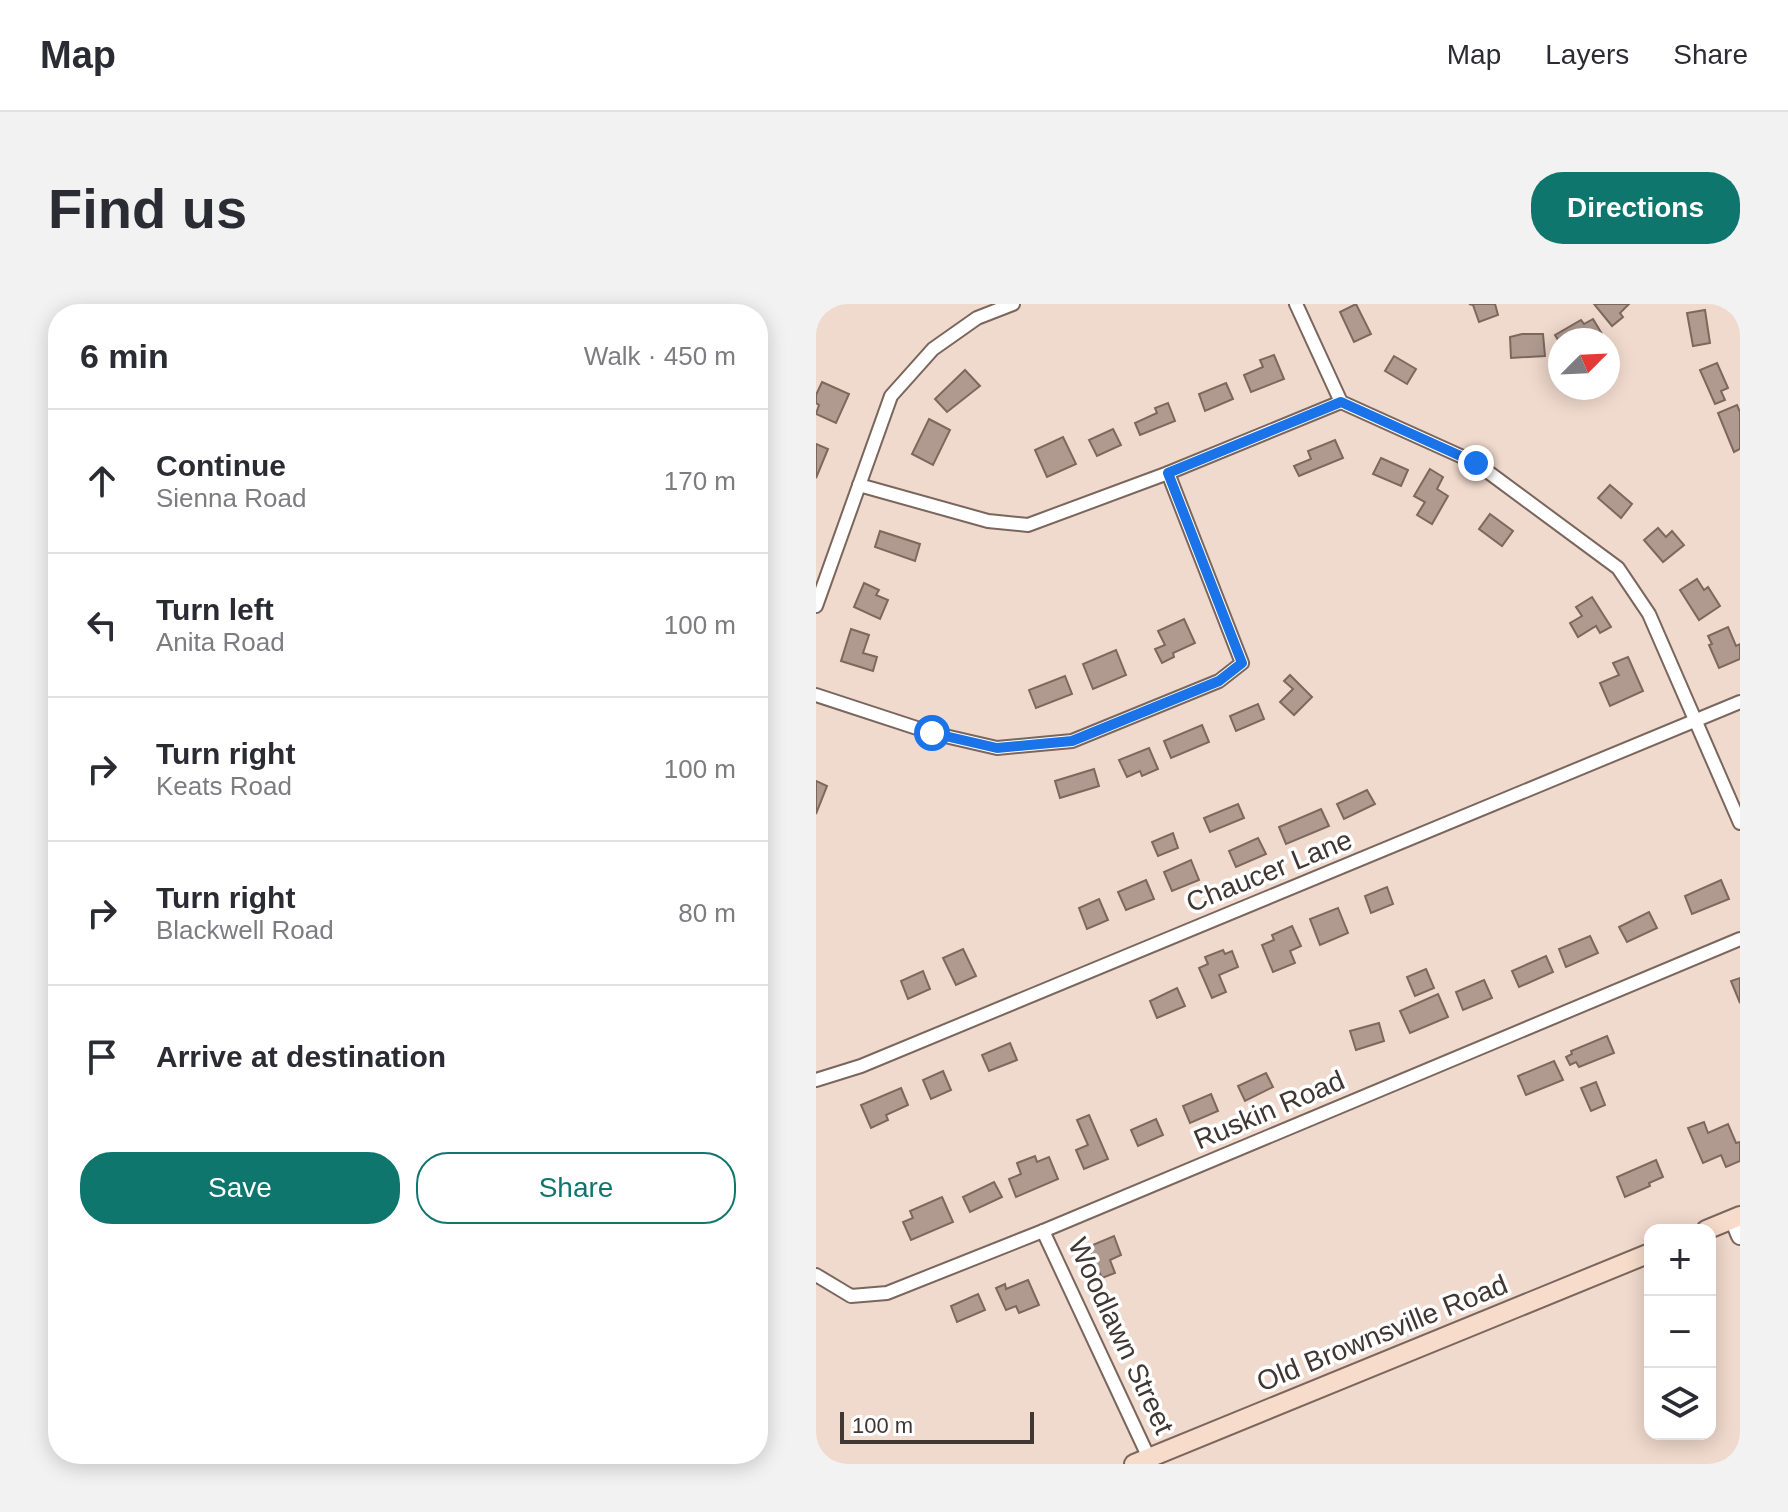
<!DOCTYPE html>
<html lang="en">
<head>
<meta charset="utf-8">
<style>
	body { margin:0; font-family:Arial,sans-serif; background:#f2f2f3; color:#2b2b33 }
	.controls { position:absolute; right:24px; bottom:24px; display:grid; overflow:hidden; border-radius:16px; box-shadow:0 4px 20px #0003 }
	.controls button { width:72px; height:72px; display:grid; place-items:center; padding:0; border:0; border-bottom:2px solid #e1e1e2; background:#fff; color:#2b2b33; font:40px sans-serif }
	.compass { position:absolute; left:732px; top:24px; width:72px; height:72px; border-radius:50%; background:#fff; box-shadow:0 4px 20px #0003; rotate:66deg }
	.scale { position:absolute; left:24px; bottom:20px; width:194px; box-sizing:border-box; padding-left:8px; border:4px solid #403732; border-top:0; font-size:22px; line-height:28px; white-space:nowrap; color:#403732; -webkit-text-stroke:6px #fff; paint-order:stroke }
	.stop { position:absolute; width:24px; height:24px; margin:-18px; border:6px solid #1a73e8; border-radius:50%; background:#fff }
	.stop.end { background:#1a73e8; border-color:#fff; box-shadow:0 2px 8px #0008 }
	.list { margin:0; padding:0; list-style:none }
	h2 { display:flex; justify-content:space-between; align-items:center; height:104px; margin:0; padding:0 32px; font-size:34px }
	h2 small { font-size:26px; font-weight:400; color:#7c7c81 }
	.list li { display:grid; grid-template-columns:52px 1fr auto; gap:24px; align-items:center; box-sizing:border-box; height:144px; padding:0 32px; border-top:2px solid #e1e1e2 }
	.list b { display:block; font-size:30px; white-space:nowrap }
	.list p { margin:0; font-size:26px; white-space:nowrap; color:#7c7c81 }
	.list em { font-size:26px; font-style:normal; color:#7c7c81 }
	.actions { display:flex; gap:16px; padding:24px 32px }
	.actions a { flex:1; padding:18px 0; border:2px solid #0f766e; border-radius:32px; text-align:center; font-size:28px; color:#0f766e }
	.actions .main { background:#0f766e; color:#fff }
	.icon { flex:none; width:44px; height:44px; fill:none; stroke:currentColor; stroke-width:2; stroke-linecap:round; stroke-linejoin:round }
	.map { position:relative; flex:none; width:924px; height:1160px; overflow:hidden; border-radius:32px }
	header { display:flex; align-items:center; gap:48px; box-sizing:border-box; height:112px; padding:0 40px; background:#fff; border-bottom:2px solid #e1e1e2 }
	header strong { font-size:38px }
	nav { display:flex; gap:44px; margin-inline-start:auto; font-size:28px }
	.intro { display:flex; align-items:center; justify-content:space-between; box-sizing:border-box; height:192px; padding:0 48px }
	h1 { margin:0; font-size:56px }
	.button { padding:20px 36px; border-radius:32px; background:#0f766e; color:#fff; font-size:28px; font-weight:700 }
	main { display:flex; gap:48px; padding:0 48px }
	aside { flex:1; background:#fff; border-radius:32px; box-shadow:0 4px 20px #0003 }
	.map>svg:first-child { display:block }
</style>
</head>
<body>
<header>
<strong>Map</strong>
<nav><a>Map</a><a>Layers</a><a>Share</a></nav>
</header>
<div class="intro"><h1>Find us</h1><a class="button">Directions</a></div>
<main>
<aside>
<h2>6 min<small>Walk · 450 m</small></h2>
<ul class="list">
<li><svg class="icon" aria-label="ahead" viewBox="0 0 24 24"><path d="M12 20V5M6 11l6-6 6 6"/></svg><div><b>Continue</b><p>Sienna Road</p></div><em>170 m</em></li>
<li><svg class="icon" aria-label="left" viewBox="0 0 24 24"><path d="M17 20v-9H6M10 6l-5 5 5 5"/></svg><div><b>Turn left</b><p>Anita Road</p></div><em>100 m</em></li>
<li><svg class="icon" aria-label="right" viewBox="0 0 24 24"><path d="M7 20v-9h11M14 6l5 5-5 5"/></svg><div><b>Turn right</b><p>Keats Road</p></div><em>100 m</em></li>
<li><svg class="icon" aria-label="right" viewBox="0 0 24 24"><path d="M7 20v-9h11M14 6l5 5-5 5"/></svg><div><b>Turn right</b><p>Blackwell Road</p></div><em>80 m</em></li>
<li><svg class="icon" aria-label="arrive" viewBox="0 0 24 24"><path d="M6 21V4h12l-3 4 3 4H6"/></svg><div><b>Arrive at destination</b></div></li>
</ul>
<div class="actions"><a class="main">Save</a><a>Share</a></div>
</aside>
<div class="map">
<svg width="924" height="1160" viewBox="0 0 924 1160">
	<rect width="100%" height="100%" fill="#f0d9cd"/>
	<g fill="#b09a8f" stroke="#7c685d" stroke-width="2">
		<polygon points="540,0 555,30 538,38 524,8"/>
		<polygon points="653,0 679,0 682,11 663,18 657,1"/>
		<polygon points="778,0 813,0 804,9 807,13 796,22"/>
		<polygon points="889,6 894,39 877,42 871,9"/>
		<polygon points="777,15 786,30 776,36 744,36 744,39 739,31 765,16 768,20"/>
		<polygon points="706,30 727,30 729,52 695,54 694,33"/>
		<polygon points="458,51 468,75 435,88 428,71 447,63 444,56"/>
		<polygon points="578,52 600,65 591,80 569,67"/>
		<polygon points="901,59 912,84 905,87 909,96 899,100 884,66"/>
		<polygon points="149,66 164,82 131,108 119,95"/>
		<polygon points="6,78 33,90 20,119 0,110 3,101 0,99 0,91"/>
		<polygon points="410,79 417,95 389,107 383,90"/>
		<polygon points="352,99 359,117 324,131 319,119 341,109 339,104"/>
		<polygon points="921,101 924,108 924,145 918,148 902,109"/>
		<polygon points="113,115 134,126 117,161 96,150"/>
		<polygon points="297,125 305,141 281,152 273,136"/>
		<polygon points="247,133 260,160 231,173 219,146"/>
		<polygon points="519,136 527,154 483,172 478,162 495,155 492,147"/>
		<polygon points="0,140 12,145 0,174"/>
		<polygon points="565,154 592,166 585,182 557,170"/>
		<polygon points="614,165 627,173 621,185 632,192 616,220 601,211 609,198 598,192"/>
		<polygon points="794,181 816,200 805,214 782,194"/>
		<polygon points="674,210 697,227 686,242 663,225"/>
		<polygon points="842,224 850,233 856,227 868,241 847,258 828,236"/>
		<polygon points="64,227 104,240 99,257 59,243"/>
		<polygon points="881,275 888,286 892,283 904,302 883,316 864,286"/>
		<polygon points="48,279 63,286 60,291 72,296 64,315 38,303"/>
		<polygon points="776,293 795,323 784,329 780,322 762,333 754,319 766,312 760,303"/>
		<polygon points="368,315 379,339 357,349 358,353 346,359 339,345 349,341 342,327"/>
		<polygon points="912,323 920,342 924,340 924,355 903,364 893,341 896,340 892,332"/>
		<polygon points="35,325 53,331 47,349 61,353 57,367 25,357"/>
		<polygon points="300,346 310,371 277,385 267,360"/>
		<polygon points="812,353 827,387 794,402 784,379 803,371 797,359"/>
		<polygon points="474,371 496,393 478,411 464,398 477,385 468,377"/>
		<polygon points="249,372 256,390 220,404 213,386"/>
		<polygon points="442,400 448,415 420,427 414,412"/>
		<polygon points="386,421 393,438 355,454 348,437"/>
		<polygon points="333,444 342,465 326,472 324,467 311,473 303,456"/>
		<polygon points="278,465 283,482 244,494 239,477"/>
		<polygon points="0,477 11,482 0,510"/>
		<polygon points="551,486 559,500 528,515 521,500"/>
		<polygon points="422,500 428,514 394,528 388,514"/>
		<polygon points="505,505 513,522 470,540 463,523"/>
		<polygon points="357,529 362,544 342,552 336,538"/>
		<polygon points="442,534 450,550 420,563 413,547"/>
		<polygon points="375,556 383,576 356,587 348,568"/>
		<polygon points="330,576 338,595 310,606 302,588"/>
		<polygon points="905,576 913,595 876,610 869,592"/>
		<polygon points="571,583 577,600 555,609 549,592"/>
		<polygon points="283,595 292,616 271,625 263,604"/>
		<polygon points="522,604 532,629 504,641 494,615"/>
		<polygon points="833,608 841,624 811,638 803,623"/>
		<polygon points="476,622 485,642 474,647 479,659 457,668 446,641 458,636 456,631"/>
		<polygon points="774,632 782,649 750,663 743,645"/>
		<polygon points="147,645 160,672 140,681 127,654"/>
		<polygon points="407,646 409,650 416,647 422,663 403,671 410,688 396,694 383,664 392,660 389,653"/>
		<polygon points="730,652 737,668 703,683 696,667"/>
		<polygon points="610,665 618,684 599,692 591,673"/>
		<polygon points="107,667 114,685 92,695 85,677"/>
		<polygon points="924,674 924,699 915,677"/>
		<polygon points="668,676 676,694 647,706 640,688"/>
		<polygon points="361,684 369,702 341,714 334,697"/>
		<polygon points="622,690 632,713 594,729 584,707"/>
		<polygon points="563,719 568,737 540,746 534,727"/>
		<polygon points="791,732 798,749 763,763 760,758 754,761 750,753 756,750 755,747"/>
		<polygon points="194,739 201,756 173,767 166,751"/>
		<polygon points="738,757 747,776 710,791 702,772"/>
		<polygon points="127,767 135,786 115,795 107,776"/>
		<polygon points="450,769 457,783 429,797 422,782"/>
		<polygon points="780,778 789,801 775,807 765,784"/>
		<polygon points="85,784 92,801 70,811 72,816 55,824 45,801"/>
		<polygon points="395,790 402,807 374,819 367,802"/>
		<polygon points="273,811 292,855 268,865 260,846 272,841 261,816"/>
		<polygon points="340,815 347,831 322,842 315,826"/>
		<polygon points="888,818 892,829 912,820 920,839 924,838 924,857 910,863 905,851 887,859 872,824"/>
		<polygon points="219,852 221,858 233,853 242,875 200,893 193,875 205,870 201,859"/>
		<polygon points="840,856 847,873 833,879 834,882 809,893 801,873"/>
		<polygon points="178,878 186,893 154,908 147,893"/>
		<polygon points="126,893 137,918 95,936 87,918 97,914 94,907"/>
		<polygon points="298,932 305,951 294,956 299,969 286,974 272,943"/>
		<polygon points="212,976 223,1001 203,1009 200,1002 190,1006 180,984 189,980 190,985"/>
		<polygon points="162,990 169,1006 141,1018 135,1002"/>
	</g>
	<g fill="none" stroke-linecap="round" stroke-linejoin="round">
		<defs>
			<g id="minor">
				<polyline points="480,0 525,98 660,159 802,264 833,310 924,519"/>
				<polyline points="43,181 172,217 212,221 352,169 525,98"/>
				<polyline points="0,302 75,92 117,45 161,14 197,0"/>
				<polyline points="0,391 116,429 181,444 256,437 403,377 426,359 352,169"/>
				<polyline points="0,776 45,762 924,398"/>
				<polyline points="227,927 333,1154"/>
				<polyline points="0,971 35,992 71,989 227,927 924,635"/>
			</g>
			<polyline id="tertiary" points="917,915 924,932"/>
			<g id="secondary">
				<polyline points="890,926 924,912"/>
				<polyline points="318,1160 834,949"/>
			</g>
		</defs>
		<use href="#minor" stroke="#7a665c" stroke-width="16"/>
		<use href="#tertiary" stroke="#7a665c" stroke-width="20"/>
		<use href="#secondary" stroke="#7a665c" stroke-width="22"/>
		<use href="#minor" stroke="#fff" stroke-width="12"/>
		<use href="#tertiary" stroke="#fff" stroke-width="16"/>
		<use href="#secondary" stroke="#f8dccb" stroke-width="18"/>
	</g>
	<g fill="none" stroke-linecap="round" stroke-linejoin="round">
		<polyline stroke="#1a73e8" stroke-width="10" points="116,429 181,444 256,437 403,377 426,359 352,169 525,98 660,159"/>
	</g>
	<g text-anchor="middle" dominant-baseline="central" stroke-width="7" stroke-linejoin="round" paint-order="stroke">
		<g font-size="28" fill="#403732" stroke="#fff">
			<text transform="translate(453 567) rotate(-22)">Chaucer Lane</text>
			<text transform="translate(453 806) rotate(-23)">Ruskin Road</text>
			<text transform="translate(566 1029) rotate(-22)">Old Brownsville Road</text>
			<text transform="translate(305 1032) rotate(65)">Woodlawn Street</text>
		</g>
	</g>
</svg>
<div class="controls">
<button>+</button>
<button>−</button>
<button><svg class="icon" aria-label="layers" viewBox="0 0 24 24"><path d="M12 4l9 5-9 5-9-5zM3 14l9 5 9-5"/></svg></button>
</div>
<svg class="compass" viewBox="-18 -18 36 36"><path d="M0-13l5 13h-10z" fill="#e53935"/><path d="M0 13l5-13h-10z" fill="#7c7c81"/></svg>
<div class="scale">100 m</div>
<div class="stop" style="left:116px;top:429px"></div>
<div class="stop end" style="left:660px;top:159px"></div>
</div>
</main>
</body>
</html>
